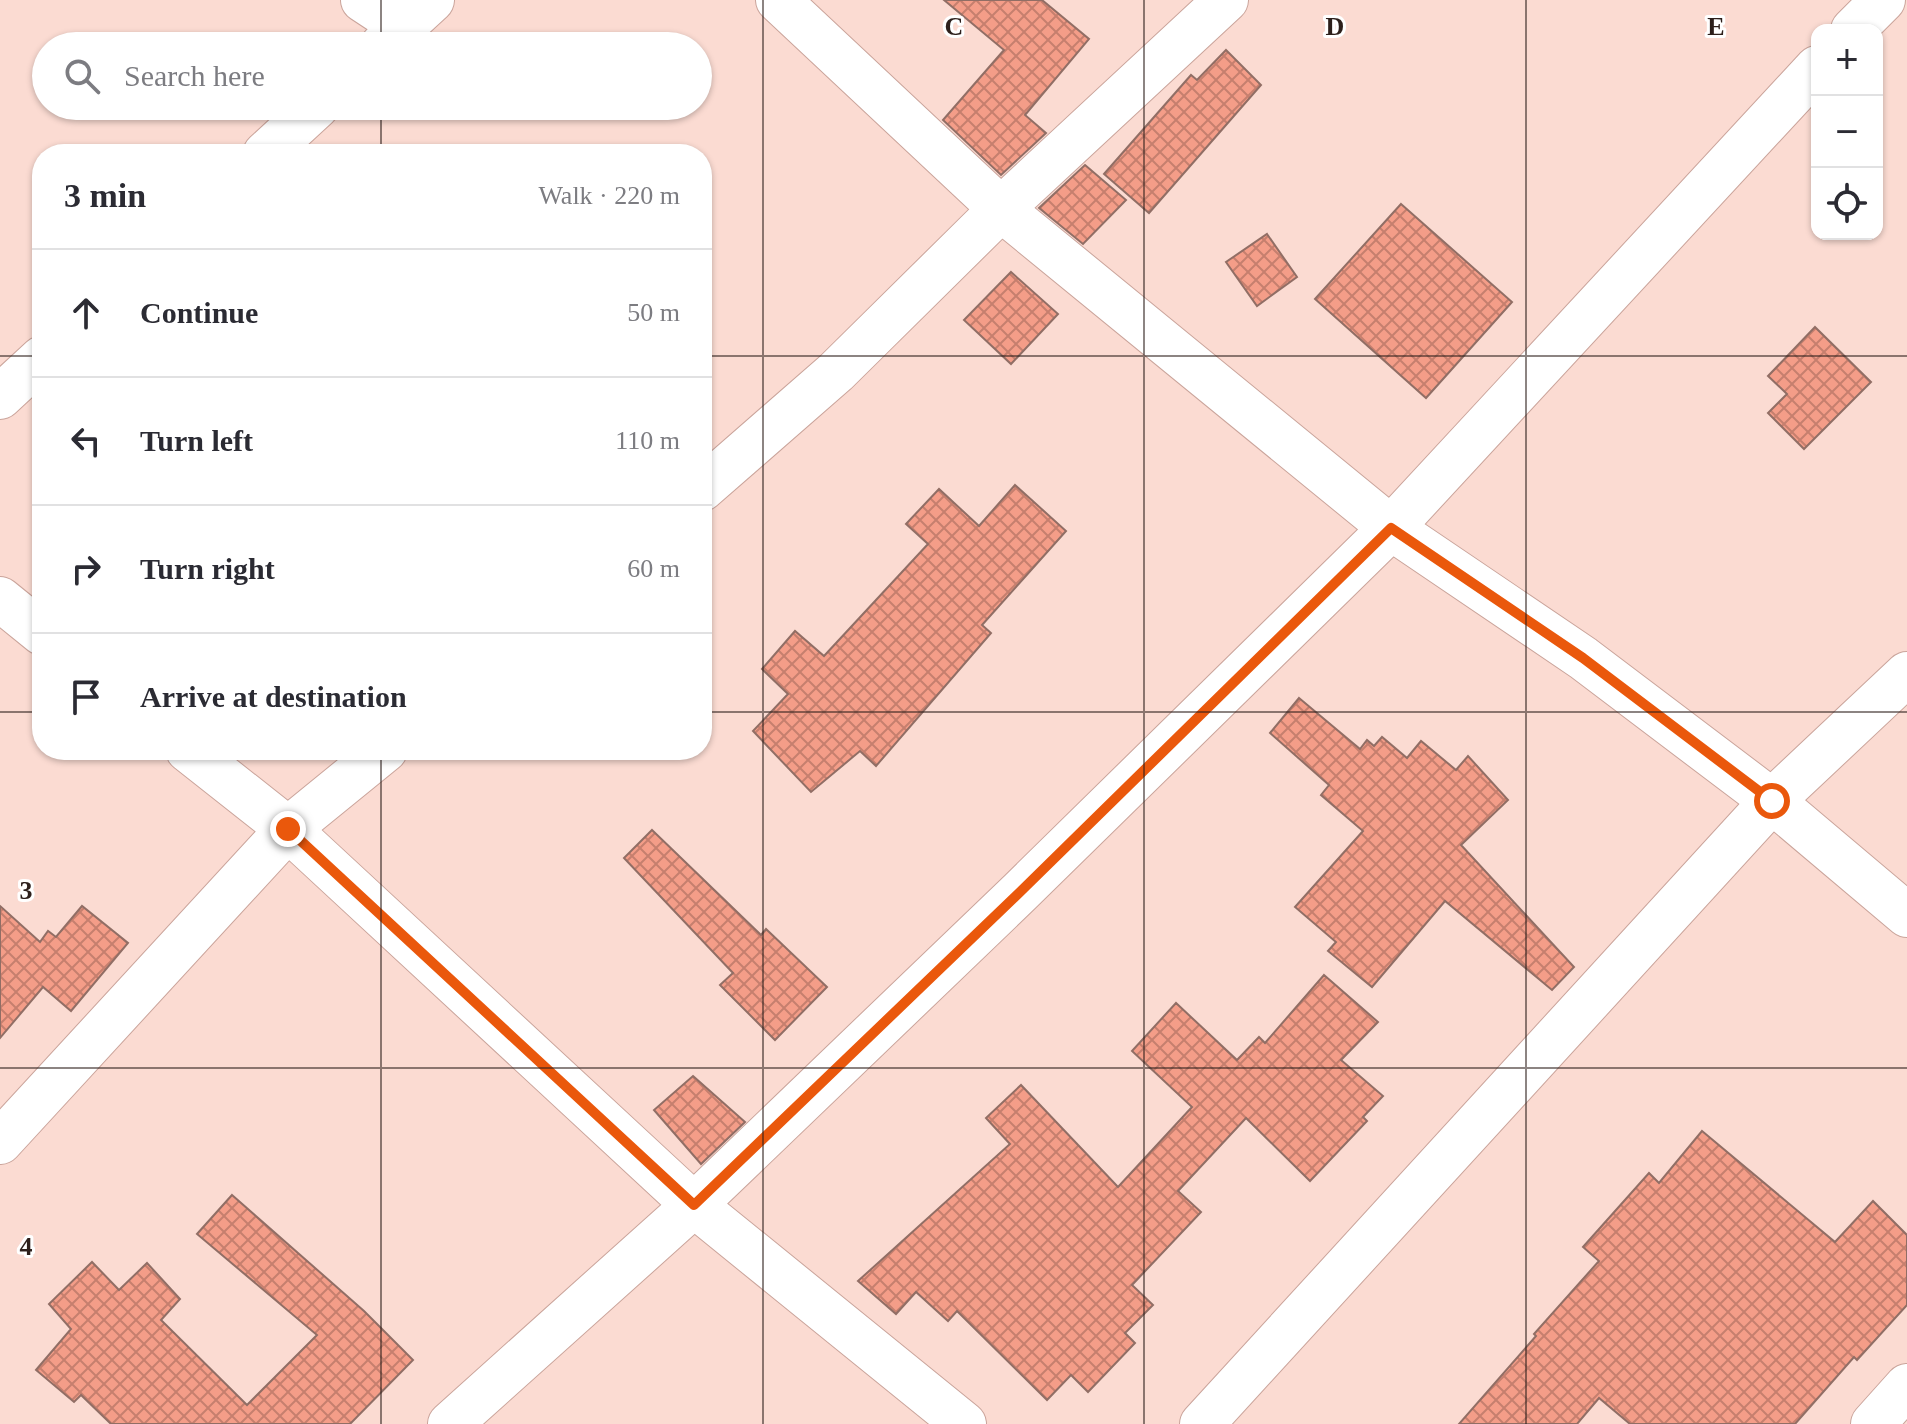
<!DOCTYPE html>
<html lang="en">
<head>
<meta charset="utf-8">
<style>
	body { margin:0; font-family:"Times New Roman",serif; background:#f2f2f3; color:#2b2b33 }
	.controls { position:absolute; right:24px; top:24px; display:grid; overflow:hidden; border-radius:16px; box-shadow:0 2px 6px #0004 }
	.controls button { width:72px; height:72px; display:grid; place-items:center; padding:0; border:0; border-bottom:2px solid #e1e1e2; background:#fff; color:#2b2b33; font:40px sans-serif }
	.stop { position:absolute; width:24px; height:24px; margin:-18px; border:6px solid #ea580c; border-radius:50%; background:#fff }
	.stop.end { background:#ea580c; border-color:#fff; box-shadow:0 2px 8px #0008 }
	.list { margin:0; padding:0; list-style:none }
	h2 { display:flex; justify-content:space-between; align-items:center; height:104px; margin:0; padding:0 32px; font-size:34px }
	h2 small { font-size:26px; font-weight:400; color:#7c7c81 }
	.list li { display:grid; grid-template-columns:52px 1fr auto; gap:24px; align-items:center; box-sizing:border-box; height:128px; padding:0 32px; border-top:2px solid #e1e1e2 }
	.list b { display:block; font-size:30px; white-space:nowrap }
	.list em { font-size:26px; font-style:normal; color:#7c7c81 }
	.icon { flex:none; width:44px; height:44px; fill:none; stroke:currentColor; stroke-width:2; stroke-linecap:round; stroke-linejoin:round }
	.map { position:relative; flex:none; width:1907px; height:1424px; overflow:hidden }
	.search { position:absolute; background:#fff; box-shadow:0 2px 6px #0004; left:32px; top:32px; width:680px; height:88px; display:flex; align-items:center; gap:20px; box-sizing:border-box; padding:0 28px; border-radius:44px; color:#7c7c81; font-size:30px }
	.panel { position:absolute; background:#fff; box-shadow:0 2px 6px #0004; left:32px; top:144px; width:680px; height:616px; border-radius:32px }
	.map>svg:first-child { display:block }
</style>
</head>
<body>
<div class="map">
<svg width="1907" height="1424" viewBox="0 0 1907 1424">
	<defs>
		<pattern id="building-cross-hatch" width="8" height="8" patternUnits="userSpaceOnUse" patternTransform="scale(2)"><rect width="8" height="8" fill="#f49d88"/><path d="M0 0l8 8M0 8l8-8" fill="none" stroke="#c67f6e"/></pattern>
	</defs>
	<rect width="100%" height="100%" fill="#fbdbd2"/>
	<g fill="url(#building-cross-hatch)" stroke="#916e65" stroke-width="2">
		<polygon points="944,0 1042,0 1089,39 1025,115 1046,133 1001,175 943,120 1004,50"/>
		<polygon points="1226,50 1261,85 1149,213 1104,174 1191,75 1197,80"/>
		<polygon points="1085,165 1126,200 1083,244 1039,208"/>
		<polygon points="1401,204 1512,302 1426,398 1315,299"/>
		<polygon points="1267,234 1297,277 1257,306 1226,262"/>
		<polygon points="1011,272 1058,314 1011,364 964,320"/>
		<polygon points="1815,327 1871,382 1804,449 1768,413 1787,394 1768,376"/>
		<polygon points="1015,485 1066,531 982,625 991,633 876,766 860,751 811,792 753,731 788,694 762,669 795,631 824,656 928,544 906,524 939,489 979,526"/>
		<polygon points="1299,698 1360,749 1367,740 1374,746 1382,737 1407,758 1421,741 1456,770 1468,756 1508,800 1461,845 1574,967 1552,990 1445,901 1372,987 1328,951 1336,942 1295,907 1363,831 1321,795 1329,785 1270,733"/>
		<polygon points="652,830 761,935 766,929 827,987 775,1040 720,985 733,973 624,858"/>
		<polygon points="0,906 40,942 48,931 56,937 82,906 128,943 71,1011 43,987 0,1038"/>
		<polygon points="1324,975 1378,1022 1341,1060 1383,1096 1363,1117 1367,1121 1310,1181 1246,1118 1178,1191 1201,1212 1132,1285 1153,1305 1125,1333 1135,1343 1088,1392 1071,1375 1047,1400 957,1311 948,1321 916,1292 896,1314 858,1281 1010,1144 986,1118 1021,1085 1118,1187 1192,1107 1132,1051 1176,1003 1237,1060 1259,1037 1265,1043"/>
		<polygon points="693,1076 745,1122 701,1164 654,1110"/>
		<polygon points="1702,1131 1835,1242 1873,1201 1907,1235 1907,1305 1857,1360 1854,1357 1795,1424 1630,1424 1599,1398 1577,1424 1459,1424 1536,1336 1534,1334 1599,1261 1583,1247 1649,1173 1659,1183"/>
		<polygon points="232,1195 364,1311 413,1360 350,1424 111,1424 81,1395 74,1402 36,1370 71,1329 49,1304 92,1262 119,1290 147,1263 180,1299 161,1320 247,1405 317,1335 197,1234"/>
	</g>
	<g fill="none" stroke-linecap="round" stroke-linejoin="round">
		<defs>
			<g id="street">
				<polyline points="363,0 404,27"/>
				<polyline points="778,0 1001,209 1391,528 1583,658 1772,801 1907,915"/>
				<polyline points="1853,30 1883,0"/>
				<polyline points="382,46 432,0"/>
				<polyline points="265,154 317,106"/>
				<polyline points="0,397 42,358"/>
				<polyline points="702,489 836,372 1001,209 1226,0"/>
				<polyline points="0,599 42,633"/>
				<polyline points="188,750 288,829 694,1205 964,1424"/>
				<polyline points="0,1142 288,829 385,750"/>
				<polyline points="450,1424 694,1205 1020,892 1391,528 1817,68"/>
				<polyline points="1202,1424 1772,801 1907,674"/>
				<polyline points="1873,1424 1907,1386"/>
			</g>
		</defs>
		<use href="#street" stroke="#caa49b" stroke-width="46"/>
		<use href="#street" stroke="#fff" stroke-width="44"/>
	</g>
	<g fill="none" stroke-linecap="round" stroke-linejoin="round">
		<polyline stroke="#ea580c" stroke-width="10" points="288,829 694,1205 1020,892 1391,528 1583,658 1772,801"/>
	</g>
	<path fill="none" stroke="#2d1f1b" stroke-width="2" stroke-opacity="0.55" d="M381 0V46M763 0V1424M1144 0V1424M1526 0V1424M381 106V154M0 356H42M702 356H1907M0 712H42M702 712H1907M381 750V1424M0 1068H1907"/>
	<g font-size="26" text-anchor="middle" font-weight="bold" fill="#2d1f1b" stroke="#fff" stroke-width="6" stroke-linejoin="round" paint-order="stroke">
		<text x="954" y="35">C</text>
		<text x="1335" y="35">D</text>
		<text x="1716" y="35">E</text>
		<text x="26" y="899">3</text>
		<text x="26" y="1255">4</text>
	</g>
</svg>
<div class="controls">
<button>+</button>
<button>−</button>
<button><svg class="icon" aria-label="locate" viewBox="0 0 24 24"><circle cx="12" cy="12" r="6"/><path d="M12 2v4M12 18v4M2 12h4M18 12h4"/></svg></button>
</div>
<div class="stop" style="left:1772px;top:801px"></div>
<div class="stop end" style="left:288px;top:829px"></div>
<div class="search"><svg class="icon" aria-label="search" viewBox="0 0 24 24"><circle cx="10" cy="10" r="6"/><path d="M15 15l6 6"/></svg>Search here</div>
<section class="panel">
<h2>3 min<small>Walk · 220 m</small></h2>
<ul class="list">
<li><svg class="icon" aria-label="ahead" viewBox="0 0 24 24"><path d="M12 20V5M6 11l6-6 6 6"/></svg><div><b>Continue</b></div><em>50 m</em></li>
<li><svg class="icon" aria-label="left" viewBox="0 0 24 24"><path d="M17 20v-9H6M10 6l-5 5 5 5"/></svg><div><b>Turn left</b></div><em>110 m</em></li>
<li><svg class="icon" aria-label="right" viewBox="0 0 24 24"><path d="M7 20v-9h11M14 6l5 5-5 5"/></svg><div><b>Turn right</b></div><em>60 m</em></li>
<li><svg class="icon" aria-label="arrive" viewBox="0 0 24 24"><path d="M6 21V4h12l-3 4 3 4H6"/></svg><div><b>Arrive at destination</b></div></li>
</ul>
</section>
</div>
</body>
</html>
